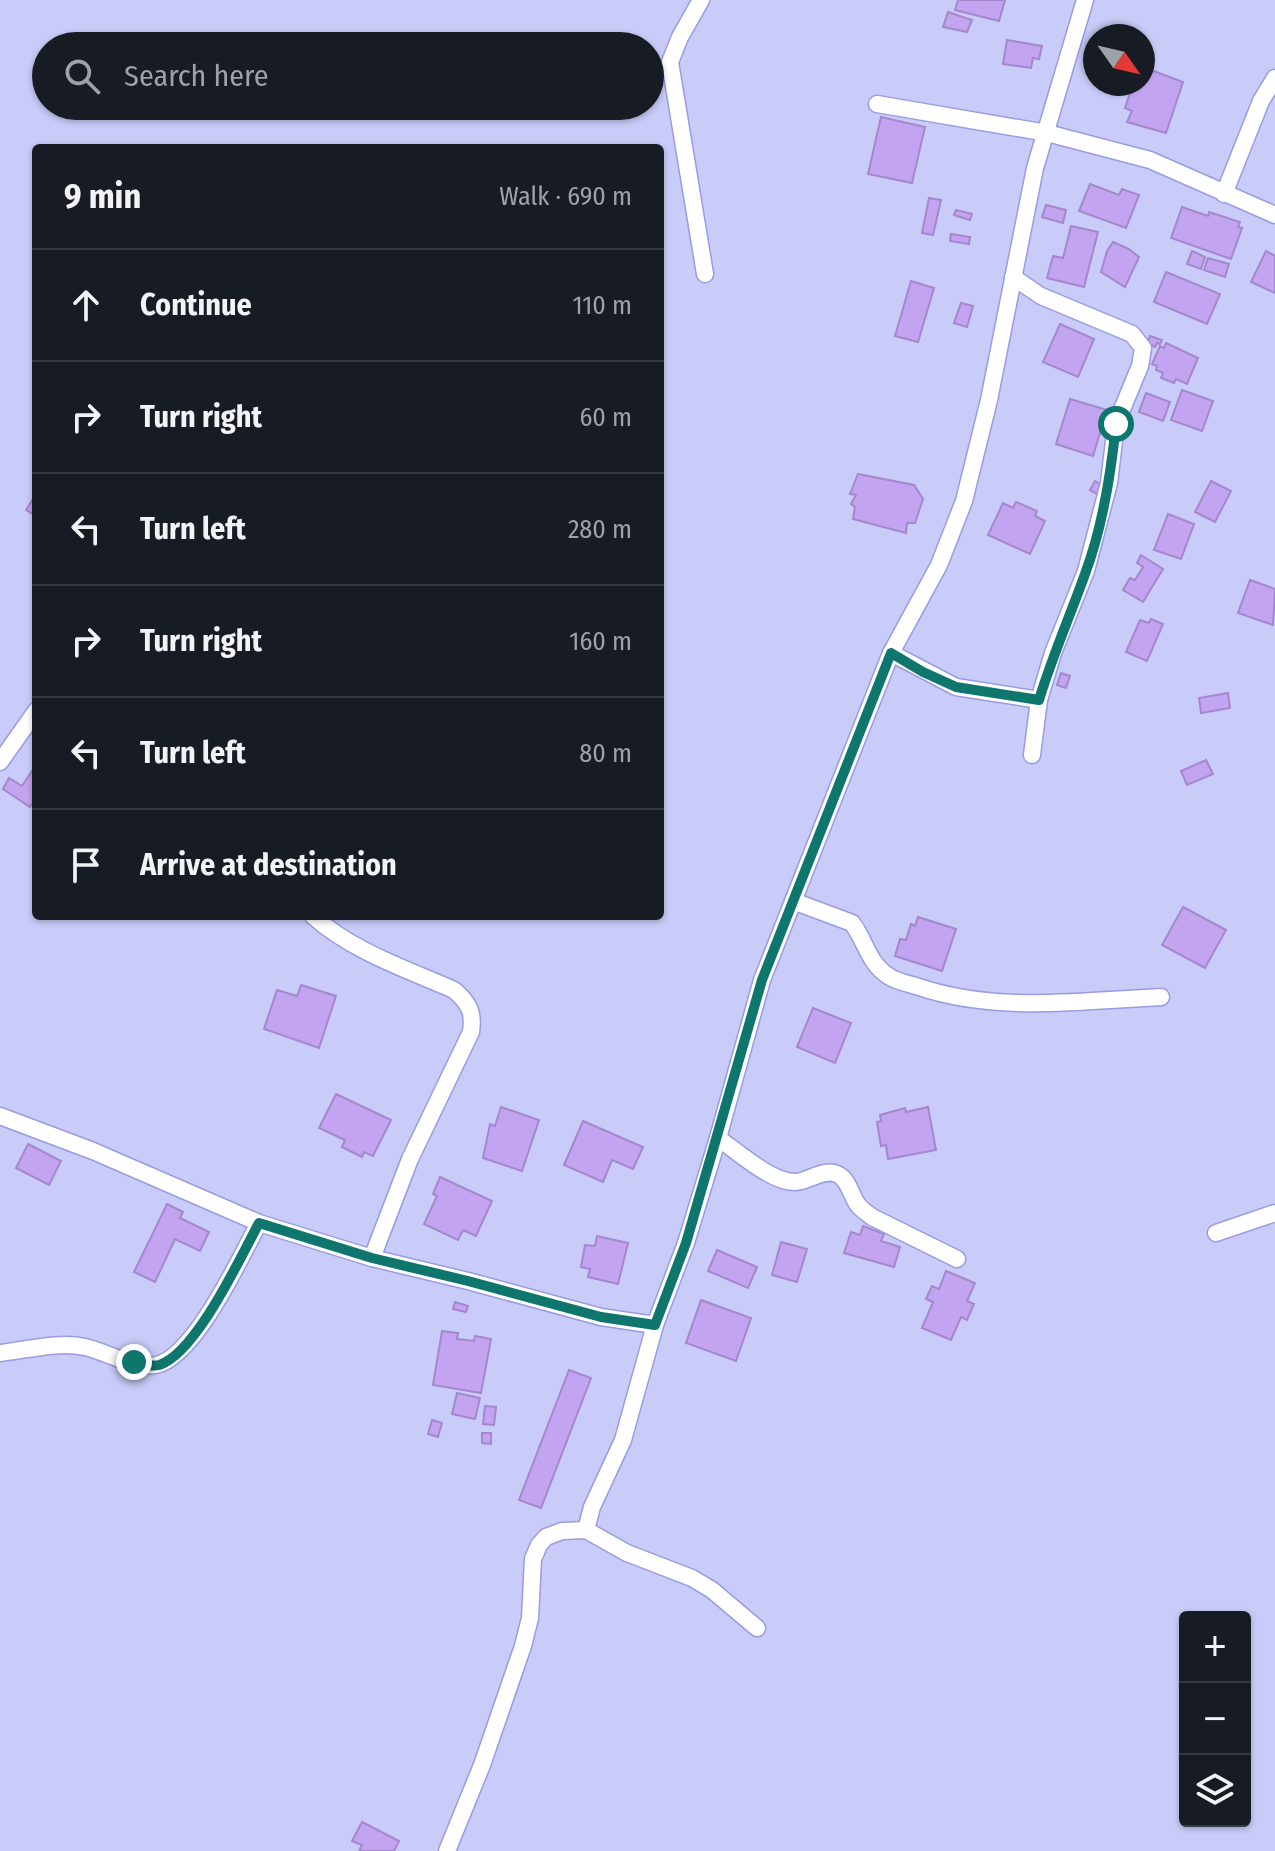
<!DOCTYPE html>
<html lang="en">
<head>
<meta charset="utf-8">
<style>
	body { margin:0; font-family:"Fira Sans Condensed",sans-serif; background:#20242c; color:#f1f3f6 }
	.controls { position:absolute; right:24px; bottom:24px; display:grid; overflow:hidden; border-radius:8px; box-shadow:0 2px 6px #0004 }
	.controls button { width:72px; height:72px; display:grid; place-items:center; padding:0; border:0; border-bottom:2px solid #363941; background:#171b24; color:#f1f3f6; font:40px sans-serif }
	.compass { position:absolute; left:1083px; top:24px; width:72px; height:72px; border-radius:50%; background:#171b24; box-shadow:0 2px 6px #0004; rotate:124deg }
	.stop { position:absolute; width:24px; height:24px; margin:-18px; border:6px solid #0f766e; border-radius:50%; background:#fff }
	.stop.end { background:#0f766e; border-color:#fff; box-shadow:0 2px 8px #0008 }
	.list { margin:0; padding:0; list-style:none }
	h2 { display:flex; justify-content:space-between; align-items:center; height:104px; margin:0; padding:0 32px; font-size:34px }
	h2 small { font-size:26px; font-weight:400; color:#9ea1a6 }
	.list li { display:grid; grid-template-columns:52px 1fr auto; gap:24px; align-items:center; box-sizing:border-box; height:112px; padding:0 32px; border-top:2px solid #363941 }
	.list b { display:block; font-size:30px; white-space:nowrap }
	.list em { font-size:26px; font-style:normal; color:#9ea1a6 }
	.icon { flex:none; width:44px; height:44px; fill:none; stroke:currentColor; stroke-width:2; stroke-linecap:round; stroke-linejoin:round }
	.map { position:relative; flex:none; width:1275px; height:1851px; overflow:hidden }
	.search { position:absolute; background:#171b24; box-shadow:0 2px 6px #0004; left:32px; top:32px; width:632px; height:88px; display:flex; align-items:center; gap:20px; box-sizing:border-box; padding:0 28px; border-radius:44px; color:#9ea1a6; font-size:30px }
	.panel { position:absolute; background:#171b24; box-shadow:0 2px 6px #0004; left:32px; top:144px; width:632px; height:776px; border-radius:8px }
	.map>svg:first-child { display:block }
</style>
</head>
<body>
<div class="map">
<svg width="1275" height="1851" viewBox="0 0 1275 1851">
	<rect width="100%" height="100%" fill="#c9ccf9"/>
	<g fill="#c3a4f1" stroke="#a487cd" stroke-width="2">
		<polygon points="958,0 1005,0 999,21 955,10"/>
		<polygon points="948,12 972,20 967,32 943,27"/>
		<polygon points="1007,40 1042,46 1039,59 1033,58 1031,68 1003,64"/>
		<polygon points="1143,67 1183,82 1166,133 1127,122 1132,111 1125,108 1133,84 1143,84"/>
		<polygon points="881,117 925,127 912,183 868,174"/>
		<polygon points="1090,184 1119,195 1122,189 1139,195 1126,228 1079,211"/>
		<polygon points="929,198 941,200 933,235 922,233"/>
		<polygon points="1046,205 1066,210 1063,223 1042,217"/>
		<polygon points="1182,207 1208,216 1209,212 1240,222 1238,227 1242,228 1231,259 1171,238"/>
		<polygon points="956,210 972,214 970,220 954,215"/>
		<polygon points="1071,226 1098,232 1084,287 1047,278 1053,256 1063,258"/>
		<polygon points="951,234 970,237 969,244 950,241"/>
		<polygon points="1113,242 1129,249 1139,257 1125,287 1101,272 1107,251"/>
		<polygon points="1192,251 1205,257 1201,269 1187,264"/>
		<polygon points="1266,251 1275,256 1275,293 1251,282"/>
		<polygon points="1208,258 1229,264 1225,277 1204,270"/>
		<polygon points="1166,272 1220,294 1207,324 1154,302"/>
		<polygon points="911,281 934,288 918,342 895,336"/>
		<polygon points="961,303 973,306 967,327 954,323"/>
		<polygon points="1060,324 1094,339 1078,377 1043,362"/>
		<polygon points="1150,336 1162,340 1160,344 1157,343 1155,347 1147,343"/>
		<polygon points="1166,343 1198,358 1187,384 1176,379 1174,383 1161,378 1163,373 1156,370 1157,366 1152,364 1160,346 1164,348"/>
		<polygon points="1182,390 1213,401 1202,431 1171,420"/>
		<polygon points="1146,393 1170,402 1163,421 1139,412"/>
		<polygon points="1070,399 1107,410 1093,456 1056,444"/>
		<polygon points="858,474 914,485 923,499 915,523 907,523 906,533 853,519 855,507 851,504 856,495 850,494"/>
		<polygon points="1095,481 1102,485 1097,494 1090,490"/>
		<polygon points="1211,481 1231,491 1215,522 1195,512"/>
		<polygon points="36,494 36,516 26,510"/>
		<polygon points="1016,502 1037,511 1035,516 1045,521 1030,554 988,535 1003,503 1013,508"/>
		<polygon points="1168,514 1194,524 1181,559 1154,550"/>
		<polygon points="1141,555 1163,569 1143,602 1123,590 1130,578 1135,580 1143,567 1137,563"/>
		<polygon points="1250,580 1275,589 1273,625 1238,613"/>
		<polygon points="1151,619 1163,624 1147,661 1126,652 1140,620 1149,623"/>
		<polygon points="1061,673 1070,676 1066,688 1057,685"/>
		<polygon points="1228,693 1230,708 1201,713 1199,698"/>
		<polygon points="1206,760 1213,774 1187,785 1181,771"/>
		<polygon points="36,765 36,798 30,807 3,789 9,778 22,786"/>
		<polygon points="1183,907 1226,930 1205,968 1162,945"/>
		<polygon points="918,917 956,929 942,971 895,956 900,939 906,940 911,924 915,926"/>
		<polygon points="301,985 336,996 319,1048 264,1029 277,990 297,996"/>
		<polygon points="813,1008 851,1023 835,1063 797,1047"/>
		<polygon points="336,1094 391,1120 373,1156 364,1152 362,1157 342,1147 345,1140 319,1128"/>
		<polygon points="501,1107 539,1120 522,1171 483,1158 490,1124 495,1126"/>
		<polygon points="928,1107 936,1150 888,1159 886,1145 881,1146 877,1122 881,1121 880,1115 905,1108 906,1112"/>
		<polygon points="583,1121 643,1147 633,1169 612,1160 603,1182 564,1165"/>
		<polygon points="28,1144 61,1161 49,1185 16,1168"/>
		<polygon points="440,1177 492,1201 476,1236 463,1230 458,1240 424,1224 437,1196 433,1194"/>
		<polygon points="167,1204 183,1212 180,1218 209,1232 200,1251 175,1239 155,1282 134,1272"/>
		<polygon points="863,1226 884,1234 881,1241 900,1247 894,1267 844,1253 851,1232 860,1235"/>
		<polygon points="597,1236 628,1243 618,1284 588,1277 590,1269 581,1267 585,1245 595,1246"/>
		<polygon points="781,1242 807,1249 797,1282 772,1275"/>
		<polygon points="717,1250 757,1267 748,1288 708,1271"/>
		<polygon points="946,1271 975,1283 967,1301 974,1304 967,1320 961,1317 951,1340 922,1328 933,1302 926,1299 932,1286 939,1289"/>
		<polygon points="701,1300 751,1318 736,1361 686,1343"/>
		<polygon points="455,1302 468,1306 466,1312 453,1309"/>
		<polygon points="442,1331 458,1333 457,1339 474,1341 475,1336 491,1339 481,1393 433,1385"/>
		<polygon points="569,1370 591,1378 541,1508 519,1500"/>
		<polygon points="457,1393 480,1398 475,1419 452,1414"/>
		<polygon points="485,1406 496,1407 494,1425 483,1424"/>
		<polygon points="432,1420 442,1423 438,1437 428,1434"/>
		<polygon points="482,1433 491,1433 491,1444 482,1443"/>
		<polygon points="362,1822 399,1841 394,1851 359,1851 362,1845 352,1841"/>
	</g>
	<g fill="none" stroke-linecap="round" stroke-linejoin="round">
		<defs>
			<g id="street">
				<polyline points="701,0 680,37 670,62 705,274"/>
				<polyline points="877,104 1047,133 1150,160 1275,215"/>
				<polyline points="1224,194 1261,101 1275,78"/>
				<polyline points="1013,277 1041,296 1132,334 1143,348 1140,366 1116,424 1109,483 1086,571 1053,653 1039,700 1032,755"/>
				<polyline points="891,653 956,687 1039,700"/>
				<polyline points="0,762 36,711"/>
				<path d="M793 901 852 923C866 941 868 964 890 977 898 982 910 984 919 987 997 1013 1080 1001 1161 997"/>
				<path d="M313 916C352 951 406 969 454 990 469 1003 474 1012 471 1032L410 1159 372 1258"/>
				<polyline points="0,1116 93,1151 259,1223 372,1258 468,1281 601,1317 655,1325"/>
				<path d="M718 1138C737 1151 772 1183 795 1182 808 1182 823 1168 837 1174 849 1179 851 1196 858 1205 862 1210 867 1213 872 1217L957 1259"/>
				<polyline points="1216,1233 1275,1213"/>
				<path d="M0 1353C27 1350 59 1341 85 1347 107 1352 134 1369 156 1365 195 1357 241 1256 259 1223"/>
				<polyline points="586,1530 592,1507 623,1440 655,1325 686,1243 718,1138 762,980 891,653 939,565 964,501 989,400 1035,168 1085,0"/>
				<polyline points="447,1851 482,1765 523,1646 530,1618 533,1559 539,1545 546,1537 562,1531 586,1530 627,1553 692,1578 712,1590 757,1628"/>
			</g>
		</defs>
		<use href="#street" stroke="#999be3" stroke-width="19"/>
		<use href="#street" stroke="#fff" stroke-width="16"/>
	</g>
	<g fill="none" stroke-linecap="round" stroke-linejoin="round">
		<path stroke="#0f766e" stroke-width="10" d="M134 1362C142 1364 151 1367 159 1365 196 1354 241 1256 259 1223L372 1258 468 1281 601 1317 655 1325 686 1243 762 980 891 653 923 672 956 687 1039 700C1052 657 1070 616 1085 574 1103 526 1111 474 1116 424"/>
	</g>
</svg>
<div class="controls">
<button>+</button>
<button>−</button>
<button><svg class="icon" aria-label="layers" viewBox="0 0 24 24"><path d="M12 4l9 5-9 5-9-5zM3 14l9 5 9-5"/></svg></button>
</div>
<svg class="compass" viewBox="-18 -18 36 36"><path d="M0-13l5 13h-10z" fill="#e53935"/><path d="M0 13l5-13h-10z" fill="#9ea1a6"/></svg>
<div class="stop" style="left:1116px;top:424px"></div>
<div class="stop end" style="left:134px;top:1362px"></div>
<div class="search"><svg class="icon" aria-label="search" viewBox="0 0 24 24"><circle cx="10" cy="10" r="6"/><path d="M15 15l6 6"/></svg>Search here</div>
<section class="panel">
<h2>9 min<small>Walk · 690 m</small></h2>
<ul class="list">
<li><svg class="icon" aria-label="ahead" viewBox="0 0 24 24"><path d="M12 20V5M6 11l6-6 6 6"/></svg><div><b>Continue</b></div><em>110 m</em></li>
<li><svg class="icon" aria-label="right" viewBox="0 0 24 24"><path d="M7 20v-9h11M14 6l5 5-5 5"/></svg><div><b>Turn right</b></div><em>60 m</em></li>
<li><svg class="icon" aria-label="left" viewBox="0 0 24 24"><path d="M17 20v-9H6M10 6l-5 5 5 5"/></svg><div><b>Turn left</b></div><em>280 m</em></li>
<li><svg class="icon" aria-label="right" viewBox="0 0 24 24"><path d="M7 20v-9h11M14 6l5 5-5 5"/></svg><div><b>Turn right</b></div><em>160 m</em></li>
<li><svg class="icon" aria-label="left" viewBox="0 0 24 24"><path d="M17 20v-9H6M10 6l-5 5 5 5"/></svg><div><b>Turn left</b></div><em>80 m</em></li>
<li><svg class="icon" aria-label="arrive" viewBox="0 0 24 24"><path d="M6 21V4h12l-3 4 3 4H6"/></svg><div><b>Arrive at destination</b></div></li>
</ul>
</section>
</div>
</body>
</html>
